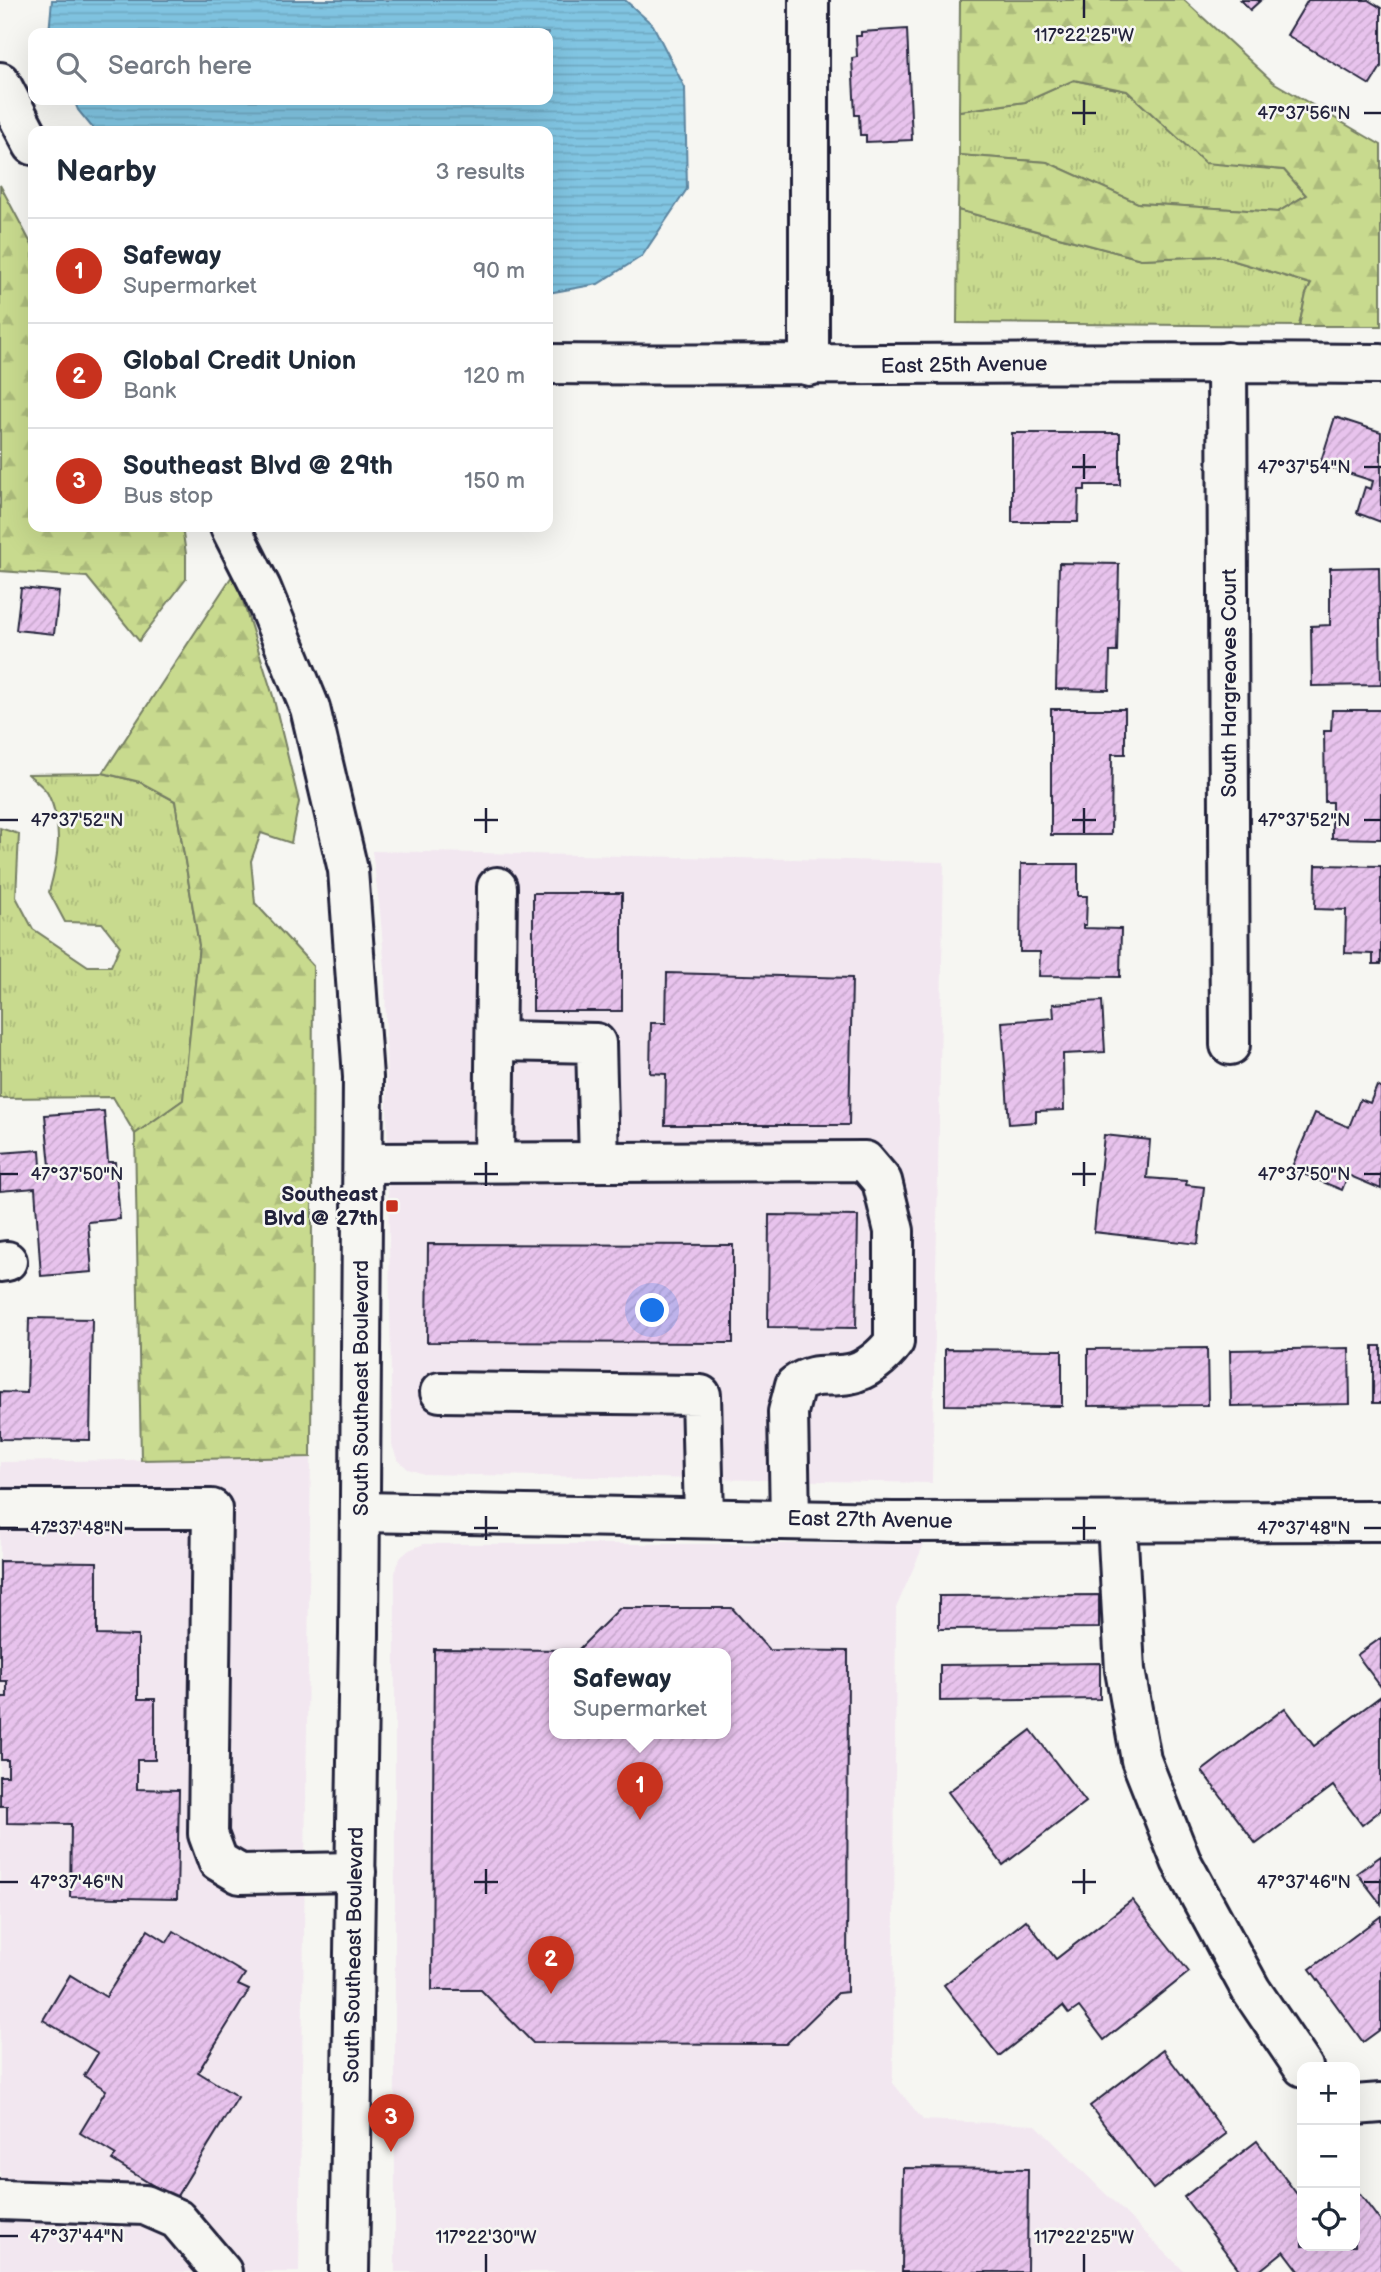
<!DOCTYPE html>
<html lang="en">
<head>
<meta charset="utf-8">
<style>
	body { margin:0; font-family:"Balsamiq Sans",sans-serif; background:#f2f2f3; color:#1f2937 }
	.controls { position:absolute; right:21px; bottom:21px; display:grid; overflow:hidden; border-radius:14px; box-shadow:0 7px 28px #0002 }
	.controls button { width:63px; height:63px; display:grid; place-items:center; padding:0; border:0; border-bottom:2px solid #e0e1e3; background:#fff; color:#1f2937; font:35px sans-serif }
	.you { position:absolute; left:653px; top:1311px; width:24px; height:24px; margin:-18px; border:5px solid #fff; border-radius:50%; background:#1a73e8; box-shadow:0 0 0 10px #1a73e833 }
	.badge { display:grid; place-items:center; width:46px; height:46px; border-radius:50%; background:#c8321e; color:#fff; font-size:23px; font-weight:700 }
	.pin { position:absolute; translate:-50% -58px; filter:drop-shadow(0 2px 4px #0008) }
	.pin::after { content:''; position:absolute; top:37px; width:24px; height:21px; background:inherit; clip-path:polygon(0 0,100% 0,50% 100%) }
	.popup { position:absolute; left:549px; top:1648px; width:182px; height:91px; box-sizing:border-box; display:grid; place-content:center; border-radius:14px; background:#fff; filter:drop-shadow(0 2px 5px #0005); font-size:23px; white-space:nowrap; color:#747a83 }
	.popup b { font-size:26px; color:#1f2937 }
	.popup::after { content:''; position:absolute; left:50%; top:100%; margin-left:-14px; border:14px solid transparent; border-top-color:#fff }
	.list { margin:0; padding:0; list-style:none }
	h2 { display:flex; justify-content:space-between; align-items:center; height:91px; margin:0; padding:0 28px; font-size:30px }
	h2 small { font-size:23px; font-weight:400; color:#747a83 }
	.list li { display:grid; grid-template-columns:46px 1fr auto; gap:21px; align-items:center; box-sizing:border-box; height:105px; padding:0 28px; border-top:2px solid #e0e1e3 }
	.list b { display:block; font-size:26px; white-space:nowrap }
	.list p { margin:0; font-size:23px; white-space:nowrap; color:#747a83 }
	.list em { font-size:23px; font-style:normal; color:#747a83 }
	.icon { flex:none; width:38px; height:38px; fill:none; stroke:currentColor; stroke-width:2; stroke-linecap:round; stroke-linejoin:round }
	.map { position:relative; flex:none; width:1381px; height:2272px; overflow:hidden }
	.search { position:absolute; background:#fff; box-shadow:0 7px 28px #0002; left:28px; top:28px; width:525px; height:77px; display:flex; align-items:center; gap:18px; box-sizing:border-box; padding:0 24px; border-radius:14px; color:#747a83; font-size:26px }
	.panel { position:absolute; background:#fff; box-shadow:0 7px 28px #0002; left:28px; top:126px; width:525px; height:406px; border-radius:14px }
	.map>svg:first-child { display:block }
</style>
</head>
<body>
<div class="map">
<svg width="1381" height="2272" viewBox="0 0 1381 2272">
	<defs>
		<pattern id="grass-tufts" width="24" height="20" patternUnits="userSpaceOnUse" patternTransform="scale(1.75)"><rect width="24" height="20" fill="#c8da8e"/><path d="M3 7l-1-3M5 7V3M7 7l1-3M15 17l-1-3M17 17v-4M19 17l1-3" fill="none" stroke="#acbb7b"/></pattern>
		<pattern id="forest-firs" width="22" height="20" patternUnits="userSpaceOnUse" patternTransform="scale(1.75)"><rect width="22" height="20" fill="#c8da8e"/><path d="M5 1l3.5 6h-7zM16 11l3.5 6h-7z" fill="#acbb7b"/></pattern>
		<pattern id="water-rules" width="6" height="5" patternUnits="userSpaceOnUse" patternTransform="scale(1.75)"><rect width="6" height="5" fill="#81c5e2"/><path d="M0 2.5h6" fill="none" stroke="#6fa9c3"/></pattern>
		<pattern id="building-hatch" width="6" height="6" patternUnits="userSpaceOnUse" patternTransform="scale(1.75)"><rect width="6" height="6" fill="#e8c3ed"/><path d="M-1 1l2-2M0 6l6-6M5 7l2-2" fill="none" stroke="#c7a7cc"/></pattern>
	</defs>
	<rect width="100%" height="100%" fill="#f6f6f2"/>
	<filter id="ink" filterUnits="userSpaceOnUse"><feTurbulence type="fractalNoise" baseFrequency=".0143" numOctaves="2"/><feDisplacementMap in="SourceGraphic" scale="14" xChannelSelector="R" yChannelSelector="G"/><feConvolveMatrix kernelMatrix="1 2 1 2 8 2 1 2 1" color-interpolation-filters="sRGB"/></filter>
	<g filter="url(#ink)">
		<g fill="#f2e7f0" fill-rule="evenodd">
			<polygon points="372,851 944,862 932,1483 424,1474 408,1469 397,1459 392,1445 385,970 380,911"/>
			<polygon points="311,1457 299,2272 0,2272 0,1462"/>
			<path d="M424 1544H924L896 1608 893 2083 923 2120 1036 2125 1185 2272H395V1575L396 1566 401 1557 409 1550ZM554 1654H726V1734H554Z"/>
		</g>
		<g fill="url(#grass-tufts)" stroke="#757e64" stroke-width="2">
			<polygon points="1073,80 1127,91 1205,162 1284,170 1306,195 1278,212 1137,203 1047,162 959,155 959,111 1025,102"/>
			<polygon points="958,210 1141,259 1218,256 1311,284 1306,294 1299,326 957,323"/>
			<path d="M103 773 140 782 175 801 199 945 183 1100 135 1134 113 1097 0 1098V828L19 834 16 897 33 929 88 966H111L120 946 102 923 65 922 49 892C58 860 64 825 48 794 44 786 34 780 28 774Z"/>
		</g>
		<g fill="url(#forest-firs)" stroke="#757e64" stroke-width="2">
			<polygon points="960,0 1184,0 1273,82 1381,145 1381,326 1299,326 1306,294 1311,284 1218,256 1141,259 958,210 959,155 1047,162 1138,203 1278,212 1306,195 1284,170 1205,163 1127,91 1074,80 1025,102 959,111"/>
			<polygon points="0,185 33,247 33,527 182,527 186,554 186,579 139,641 87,577 0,571"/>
			<polygon points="234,573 273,696 299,802 291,843 261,833 251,861 255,903 313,966 311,1457 141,1460 135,1134 183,1100 199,945 175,801 140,782 103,773"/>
		</g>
		<polygon fill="url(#water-rules)" stroke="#5b849f" stroke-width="2" points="52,0 625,0 653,25 685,88 687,189 642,256 598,284 548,293 548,131 95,131 78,110 74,100 548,100 548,33 49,33"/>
		<g fill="url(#building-hatch)" stroke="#22223b" stroke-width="2" fill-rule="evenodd">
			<polygon points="1241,0 1261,0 1250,10"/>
			<polygon points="1308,0 1368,0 1381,8 1381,67 1370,85 1287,35"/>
			<polygon points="907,29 912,140 866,142 866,135 860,135 859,115 855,115 852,58 857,57 856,36 861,36 861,32"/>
			<polygon points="1335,417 1381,432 1381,522 1357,513 1365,487 1371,489 1373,481 1320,464"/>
			<polygon points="1012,433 1120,433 1120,485 1085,485 1085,490 1079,490 1078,522 1012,522"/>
			<polygon points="1059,563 1119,564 1117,652 1110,652 1109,690 1056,689"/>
			<polygon points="1379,567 1381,685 1312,686 1311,626 1330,625 1330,568"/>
			<polygon points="21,588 59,592 54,634 16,630"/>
			<polygon points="1051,709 1125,709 1125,754 1112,754 1111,835 1051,835"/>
			<polygon points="1332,710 1381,710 1381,839 1332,838 1332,802 1325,802 1324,731 1331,731"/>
			<polygon points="1021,864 1078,864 1078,896 1087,896 1086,925 1083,925 1083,928 1121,929 1120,977 1039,976 1040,952 1020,952"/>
			<polygon points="1316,865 1381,866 1381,964 1373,964 1373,954 1345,953 1346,910 1315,909"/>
			<rect x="533" y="893" width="89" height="118"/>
			<polygon points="667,973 852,978 849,1125 665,1125 666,1074 650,1073 651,1023 666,1023"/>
			<polygon points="1102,1001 1105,1052 1063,1054 1064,1110 1036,1111 1036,1122 1009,1124 1002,1022 1054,1018 1053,1004"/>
			<polygon points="1377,1086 1381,1088 1381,1189 1348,1175 1342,1190 1291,1169 1315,1113 1349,1127 1360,1099 1370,1103"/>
			<polygon points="104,1111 108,1162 115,1162 120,1219 88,1222 92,1272 41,1276 35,1188 0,1191 0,1153 40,1150 41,1166 50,1166 45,1115"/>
			<polygon points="1104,1135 1150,1140 1147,1178 1187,1181 1186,1185 1204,1187 1198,1244 1094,1232"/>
			<polygon points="769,1215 858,1216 856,1328 768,1327"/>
			<polygon points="428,1244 733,1245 733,1343 427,1342"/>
			<polygon points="29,1318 92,1319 90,1440 0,1439 0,1392 27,1393"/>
			<rect x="1373" y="1346" width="8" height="57"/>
			<polygon points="1207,1348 1208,1405 1088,1406 1088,1349"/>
			<polygon points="1349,1348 1350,1404 1231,1406 1230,1350"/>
			<polygon points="945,1349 1062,1350 1062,1406 945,1405"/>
			<polygon points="0,1561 97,1562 97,1635 138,1636 138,1699 155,1699 155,1760 137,1760 137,1789 179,1790 177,1899 70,1897 71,1824 7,1823 7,1806 0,1806 0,1776 8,1776 8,1760 1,1760 1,1697 7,1697 7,1681 0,1681"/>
			<polygon points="1099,1595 1099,1628 939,1629 939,1596"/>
			<path d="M620 1608H732L769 1650 848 1651 847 1992 838 1993 786 2044 533 2043 481 1990H432L434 1649 578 1650ZM554 1654H726V1734H554Z"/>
			<polygon points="1381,1638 1381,1687 1357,1655"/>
			<polygon points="1100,1663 1100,1699 940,1701 940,1665"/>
			<polygon points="1381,1696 1381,1810 1362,1825 1333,1786 1256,1844 1202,1771 1285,1708 1314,1746"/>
			<polygon points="1031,1730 1086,1802 1003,1865 948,1792"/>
			<polygon points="1381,1856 1381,1904 1357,1873"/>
			<polygon points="1132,1900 1189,1972 1104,2040 1079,2007 1069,2014 1063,2006 999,2056 944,1985 1026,1920 1056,1959"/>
			<polygon points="1381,1916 1381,2029 1363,2042 1310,1969"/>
			<polygon points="148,1930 167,1942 174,1931 245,1974 238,1985 249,1990 198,2072 238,2097 175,2199 112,2160 116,2155 80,2133 106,2090 84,2076 98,2053 43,2020 70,1975 106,1997"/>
			<polygon points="1163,2050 1226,2134 1153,2189 1090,2106"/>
			<polygon points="1257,2141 1302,2201 1302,2246 1355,2246 1355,2188 1381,2222 1381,2272 1300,2272 1284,2251 1258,2272 1241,2272 1184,2197"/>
			<polygon points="903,2168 1028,2169 1027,2272 902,2272"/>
		</g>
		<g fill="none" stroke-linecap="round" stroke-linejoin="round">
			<defs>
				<g id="minor">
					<polyline points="1227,362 1230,1045"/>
					<path d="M548 364C826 366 1103 361 1381 364"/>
					<polyline points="809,366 809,0"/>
					<polyline points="496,1041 596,1043 599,1162"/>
					<polyline points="494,1162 497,887"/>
					<path d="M363 1163 865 1161 882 1181 894 1231V1342C884 1356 866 1371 849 1374 826 1378 815 1371 795 1385L788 1412 790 1520"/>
					<polyline points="0,1262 7,1261"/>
					<polyline points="440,1392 701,1395 704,1518"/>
					<polyline points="0,1509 212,1509 208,1834 218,1861 240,1874 356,1872"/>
					<polyline points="360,1512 893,1522 1381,1521"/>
					<polyline points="1117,1522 1125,1670 1141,1760 1181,1861 1251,1990 1303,2067"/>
					<polyline points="1355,2105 1381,2103"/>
					<polyline points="0,2200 145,2205 177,2219 222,2272"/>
				</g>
				<g id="major">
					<polyline points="0,82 33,145"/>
					<polyline points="230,527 261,588 310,708 348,870 363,1077 359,1634 349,2272"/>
				</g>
			</defs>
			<use href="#minor" stroke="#22223b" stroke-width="44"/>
			<use href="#major" stroke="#22223b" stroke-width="44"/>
			<use href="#minor" stroke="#f6f6f2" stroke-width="38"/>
			<use href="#major" stroke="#f6f6f2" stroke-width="38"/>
		</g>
	</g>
	<path fill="none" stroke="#22223b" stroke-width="2.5" d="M1084 0V18M1084 100V125M1072 113H1096M1364 113H1381M1084 454V479M1072 467H1096M1364 467H1381M486 808V833M1084 808V833M0 820H18M474 820H498M1072 820H1096M1364 820H1381M486 1162V1186M1084 1162V1186M0 1174H18M474 1174H498M1072 1174H1096M1364 1174H1381M486 1516V1540M1084 1516V1540M0 1528H18M474 1528H498M1072 1528H1096M1364 1528H1381M486 1869V1894M1084 1869V1894M0 1882H18M474 1882H498M1072 1882H1096M1364 1882H1381M0 2236H18M486 2254V2272M1084 2254V2272"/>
	<rect fill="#c8321e" stroke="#f6f6f2" stroke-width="2.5" x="385" y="1199" width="14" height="14" rx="3.5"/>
	<g text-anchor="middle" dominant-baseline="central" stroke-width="5" stroke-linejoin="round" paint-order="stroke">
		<g font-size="21" fill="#22223b" stroke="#f6f6f2">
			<text transform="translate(964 365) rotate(-1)">East 25th Avenue</text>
			<text transform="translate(1229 683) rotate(-90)">South Hargreaves Court</text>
			<text transform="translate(361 1388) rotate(-90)">South Southeast Boulevard</text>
			<text transform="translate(870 1520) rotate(1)">East 27th Avenue</text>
			<text transform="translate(354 1955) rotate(-89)">South Southeast Boulevard</text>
		</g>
		<g font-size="21" font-weight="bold" fill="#22223b" stroke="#f6f6f2" text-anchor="end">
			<text x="378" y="1194">Southeast<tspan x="378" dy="24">Blvd @ 27th</tspan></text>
		</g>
	</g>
	<g font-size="18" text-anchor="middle" fill="#22223b" stroke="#f6f6f2" stroke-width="5" stroke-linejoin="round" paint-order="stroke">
		<text x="1084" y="41">117°22'25"W</text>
		<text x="1304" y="119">47°37'56"N</text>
		<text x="1304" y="473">47°37'54"N</text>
		<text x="77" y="826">47°37'52"N</text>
		<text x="1304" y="826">47°37'52"N</text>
		<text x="77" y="1180">47°37'50"N</text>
		<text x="1304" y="1180">47°37'50"N</text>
		<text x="77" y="1534">47°37'48"N</text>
		<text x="1304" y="1534">47°37'48"N</text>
		<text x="77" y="1888">47°37'46"N</text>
		<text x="1304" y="1888">47°37'46"N</text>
		<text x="77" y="2242">47°37'44"N</text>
		<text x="486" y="2243">117°22'30"W</text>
		<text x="1084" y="2243">117°22'25"W</text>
	</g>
</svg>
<div class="controls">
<button>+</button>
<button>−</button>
<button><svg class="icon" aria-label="locate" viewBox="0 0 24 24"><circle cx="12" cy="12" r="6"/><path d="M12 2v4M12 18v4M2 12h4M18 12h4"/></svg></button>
</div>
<div class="you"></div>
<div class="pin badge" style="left:640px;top:1820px">1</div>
<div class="popup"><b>Safeway</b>Supermarket</div>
<div class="pin badge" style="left:551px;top:1994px">2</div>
<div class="pin badge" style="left:391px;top:2152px">3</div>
<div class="search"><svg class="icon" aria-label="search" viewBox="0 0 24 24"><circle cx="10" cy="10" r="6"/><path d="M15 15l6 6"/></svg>Search here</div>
<section class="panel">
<h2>Nearby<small>3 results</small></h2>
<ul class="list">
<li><span class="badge">1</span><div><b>Safeway</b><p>Supermarket</p></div><em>90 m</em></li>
<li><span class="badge">2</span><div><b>Global Credit Union</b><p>Bank</p></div><em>120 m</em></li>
<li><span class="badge">3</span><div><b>Southeast Blvd @ 29th</b><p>Bus stop</p></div><em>150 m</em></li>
</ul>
</section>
</div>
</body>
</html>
